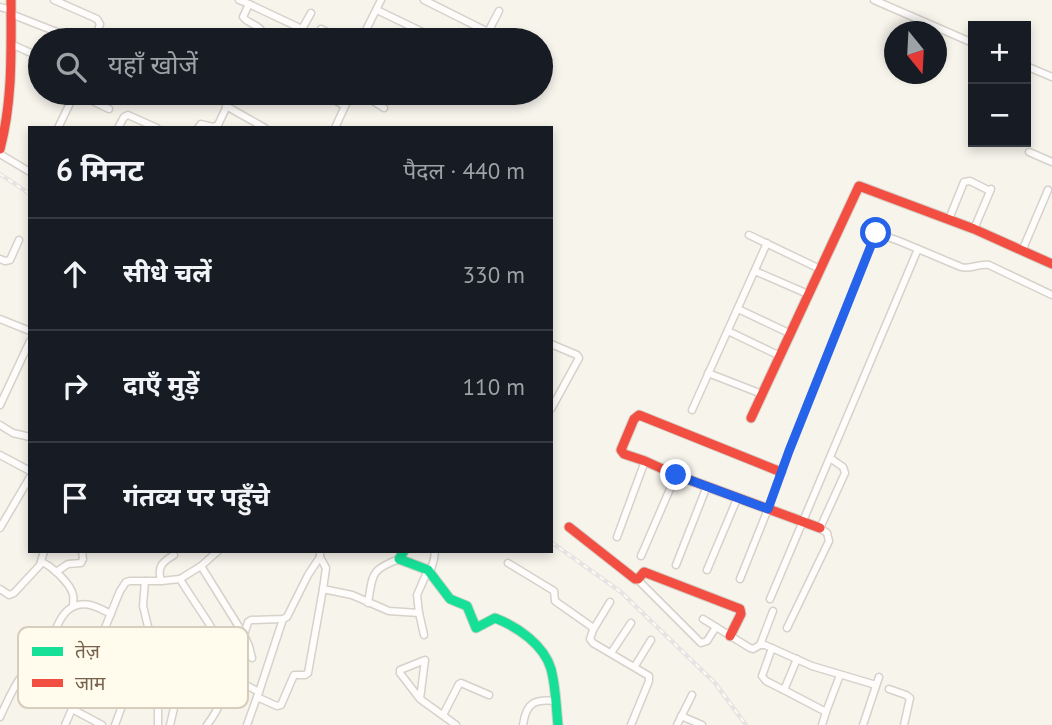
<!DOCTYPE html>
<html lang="hi">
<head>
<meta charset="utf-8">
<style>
	body { margin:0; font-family:"PT Sans","Noto Sans Devanagari",sans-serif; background:#242831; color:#f1f3f6 }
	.controls { position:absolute; right:21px; top:21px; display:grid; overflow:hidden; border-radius:0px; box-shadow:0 4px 10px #0003 }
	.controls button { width:63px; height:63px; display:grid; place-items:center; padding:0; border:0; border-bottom:2px solid #363941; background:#171b24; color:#f1f3f6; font:35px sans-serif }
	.compass { position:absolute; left:884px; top:21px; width:63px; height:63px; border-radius:50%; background:#171b24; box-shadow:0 4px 10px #0003; rotate:162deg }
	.stop { position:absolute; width:21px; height:21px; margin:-16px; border:5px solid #2563eb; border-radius:50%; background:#fff }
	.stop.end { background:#2563eb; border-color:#fff; box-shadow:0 2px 7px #0008 }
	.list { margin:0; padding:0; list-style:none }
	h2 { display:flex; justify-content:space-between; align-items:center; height:91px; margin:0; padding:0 28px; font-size:30px }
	h2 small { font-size:23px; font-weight:400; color:#9ea1a6 }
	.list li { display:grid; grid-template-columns:46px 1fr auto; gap:21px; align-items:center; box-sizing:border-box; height:112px; padding:0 28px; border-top:2px solid #363941 }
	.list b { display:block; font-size:26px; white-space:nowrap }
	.list em { font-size:23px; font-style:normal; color:#9ea1a6 }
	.icon { flex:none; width:38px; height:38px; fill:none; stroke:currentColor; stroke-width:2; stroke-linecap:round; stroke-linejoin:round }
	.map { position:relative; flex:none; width:1052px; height:725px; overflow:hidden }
	.search { position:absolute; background:#171b24; box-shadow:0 4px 10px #0003; left:28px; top:28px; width:525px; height:77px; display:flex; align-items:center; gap:18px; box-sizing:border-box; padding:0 24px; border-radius:38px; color:#9ea1a6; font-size:26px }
	.panel { position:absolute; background:#171b24; box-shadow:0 4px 10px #0003; left:28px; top:126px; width:525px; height:427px; border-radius:0px }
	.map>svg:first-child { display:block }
</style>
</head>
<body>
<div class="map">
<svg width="1052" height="725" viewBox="0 0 1052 725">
	<rect width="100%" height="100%" fill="#f7f4ec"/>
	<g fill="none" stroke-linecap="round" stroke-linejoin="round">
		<defs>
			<g id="street">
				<polyline points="54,0 97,19 100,24 95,40"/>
				<path d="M239 0 249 4 243 17C248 24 259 24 263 33L260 40"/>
				<polyline points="424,0 488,32 484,40"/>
				<polyline points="874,0 973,43"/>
				<polyline points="249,4 302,29 296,40"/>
				<polyline points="0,7 11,10"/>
				<polyline points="377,10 439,40"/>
				<polyline points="11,14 72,38"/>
				<polyline points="302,29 311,13"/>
				<polyline points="321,29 343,40"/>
				<polyline points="488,32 499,11"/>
				<polyline points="361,40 381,0"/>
				<polyline points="527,40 528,39"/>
				<polyline points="11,44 40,57"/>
				<polyline points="1026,66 1052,77"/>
				<polyline points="322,93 345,106 335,128"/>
				<polyline points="360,93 384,108"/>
				<polyline points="226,106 265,128"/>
				<polyline points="345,106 352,93"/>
				<polyline points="58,128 72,99 77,95 80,95 109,109"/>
				<polyline points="118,128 124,117 128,115 157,128"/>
				<polyline points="198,128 201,124 213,127 218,125 233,93"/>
				<polyline points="1029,152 1052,162"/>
				<polyline points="0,154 30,172"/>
				<polyline points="949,219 964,182 970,181 990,191"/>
				<path d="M865 229 899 241 961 267C971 270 979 263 989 265L1052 295"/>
				<polyline points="974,229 991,189"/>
				<polyline points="749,235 820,269"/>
				<polyline points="1022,251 1048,190"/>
				<polyline points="0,259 5,261 10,260 19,240"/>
				<polyline points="755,271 808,294"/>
				<polyline points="738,309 791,334"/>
				<polyline points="0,319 30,331"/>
				<polyline points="728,331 780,356"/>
				<polyline points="551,344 577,355 579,358 551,409"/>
				<polyline points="708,373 762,394"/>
				<polyline points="0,405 30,341"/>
				<polyline points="692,410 767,243"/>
				<polyline points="0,425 13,433 30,437"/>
				<polyline points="0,455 30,471"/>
				<polyline points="0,528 30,477"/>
				<polyline points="617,537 645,461"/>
				<polyline points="320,551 320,557 326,568 323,589 352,595 389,611 419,613 417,595 428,570"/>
				<polyline points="641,556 676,475"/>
				<path d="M41 562C51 565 71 584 73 595 74 599 73 602 73 606"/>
				<polyline points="508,563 554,591 555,601 592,627 593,630 590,639 593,643 649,676 649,681 631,725"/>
				<polyline points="676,565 707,486"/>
				<polyline points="201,566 244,635 249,646 252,658"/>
				<polyline points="707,570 737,499"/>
				<polyline points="56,572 68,564 81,563 83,559 82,551"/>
				<polyline points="430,573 434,559 435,551"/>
				<polyline points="637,579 701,643 707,641 716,627"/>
				<polyline points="740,579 768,509 789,451 876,233"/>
				<polyline points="145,581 143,606 158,668 158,725"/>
				<path d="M161 581C157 567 162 562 174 555"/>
				<polyline points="0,589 9,595 14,593 40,565 44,551"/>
				<polyline points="770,599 918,249"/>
				<path d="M368 603C373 574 370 570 399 559"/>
				<polyline points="419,613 424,635"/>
				<polyline points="703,619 750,648 753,649 760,645 765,645 812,666 876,685"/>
				<polyline points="787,628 829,541 827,533 820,528 845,473 843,467 830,458"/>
				<polyline points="593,630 610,602"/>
				<polyline points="244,635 248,622 251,620 283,619 287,617 308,575 320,557"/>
				<polyline points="760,645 773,611"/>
				<polyline points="772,648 762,676 766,681 784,690"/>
				<polyline points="611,653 631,623"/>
				<polyline points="797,659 784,690 826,712 822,725"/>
				<polyline points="635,666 651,640"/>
				<polyline points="227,682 244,684 259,692 257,697 277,706 281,705 294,675 305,675 308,673 323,589"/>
				<polyline points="889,689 906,695 910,698 904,725"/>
				<polyline points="259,692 283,619"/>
				<polyline points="420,699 425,660 400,670 400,673 420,699 456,725"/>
				<polyline points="826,712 840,675"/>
				<polyline points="443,715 459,684 461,683 489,695"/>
				<polyline points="681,716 702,725"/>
				<path d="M0 717C7 702 13 687 23 674 30 665 40 659 46 650 55 637 58 612 75 606 88 601 99 608 111 614"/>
				<polyline points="65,725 72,709"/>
				<polyline points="102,725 72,709 120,591 126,582 130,581 161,581 180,579"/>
				<polyline points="115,725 122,706 127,701 158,702 174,704 174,708 170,725"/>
				<path d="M207 725C252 665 211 631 180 579L201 566 218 551"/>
				<polyline points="247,725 257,697"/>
				<path d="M523 725C526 703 534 699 555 701"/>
				<polyline points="677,725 692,695"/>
				<polyline points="863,725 879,677"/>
			</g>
			<path id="fast" d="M404 551 399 559 428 570 450 599 467 606 476 628 495 618C518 627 544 645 551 669 556 687 556 707 558 725"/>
			<g id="jam">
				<path d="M0 149C13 100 11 50 11 0"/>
				<polyline points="751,418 859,186 974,229 1052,264"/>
				<polyline points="781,472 639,415 634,419 621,450 624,454 645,461 676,475 820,528"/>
				<polyline points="569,527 635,579 638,579 644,572 740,609 741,614 730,636"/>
			</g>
		</defs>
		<use href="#street" stroke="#d6d1ca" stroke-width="9"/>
		<use href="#fast" stroke="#d5d0c7" stroke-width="11"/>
		<use href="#jam" stroke="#d5d0c7" stroke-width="11"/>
		<use href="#street" stroke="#fefdfc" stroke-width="6"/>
		<use href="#fast" stroke="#16e098" stroke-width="9"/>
		<use href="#jam" stroke="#f24e42" stroke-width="9"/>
		<defs>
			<g id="rail">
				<polyline points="0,174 30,194"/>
				<polyline points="551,542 621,592 715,683 746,725"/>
			</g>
		</defs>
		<use href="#rail" stroke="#e6e3e5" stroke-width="4.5"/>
		<use href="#rail" stroke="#fffbed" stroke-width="2" stroke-dasharray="5" stroke-linecap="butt"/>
	</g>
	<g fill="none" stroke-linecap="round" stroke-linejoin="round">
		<polyline stroke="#2563eb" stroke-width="9" points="676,475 768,509 789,451 876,233"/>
	</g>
	<rect x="18" y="627" width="230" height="81" rx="10" fill="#fffbed" stroke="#d6cdbc" stroke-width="2"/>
	<rect x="32" y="647" width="31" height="9" fill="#16e098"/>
	<rect x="32" y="679" width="31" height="8" fill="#f24e42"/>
	<g font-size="19" fill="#76614b">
		<text x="75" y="658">तेज़</text>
		<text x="75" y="690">जाम</text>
	</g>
</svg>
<div class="controls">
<button>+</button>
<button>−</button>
</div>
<svg class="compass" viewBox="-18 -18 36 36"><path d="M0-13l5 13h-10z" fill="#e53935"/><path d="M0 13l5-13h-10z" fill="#9ea1a6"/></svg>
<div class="stop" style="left:876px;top:233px"></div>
<div class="stop end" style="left:676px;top:475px"></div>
<div class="search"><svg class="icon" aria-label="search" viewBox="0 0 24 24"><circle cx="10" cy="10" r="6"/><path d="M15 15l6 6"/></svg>यहाँ खोजें</div>
<section class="panel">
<h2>6 मिनट<small>पैदल · 440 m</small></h2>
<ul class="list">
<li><svg class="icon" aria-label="ahead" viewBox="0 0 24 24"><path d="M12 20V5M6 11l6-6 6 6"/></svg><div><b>सीधे चलें</b></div><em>330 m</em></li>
<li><svg class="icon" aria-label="right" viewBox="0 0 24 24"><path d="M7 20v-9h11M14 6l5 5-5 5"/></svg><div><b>दाएँ मुड़ें</b></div><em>110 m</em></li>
<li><svg class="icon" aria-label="arrive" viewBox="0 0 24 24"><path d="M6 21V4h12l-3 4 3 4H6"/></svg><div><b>गंतव्य पर पहुँचे</b></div></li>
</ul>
</section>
</div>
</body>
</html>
